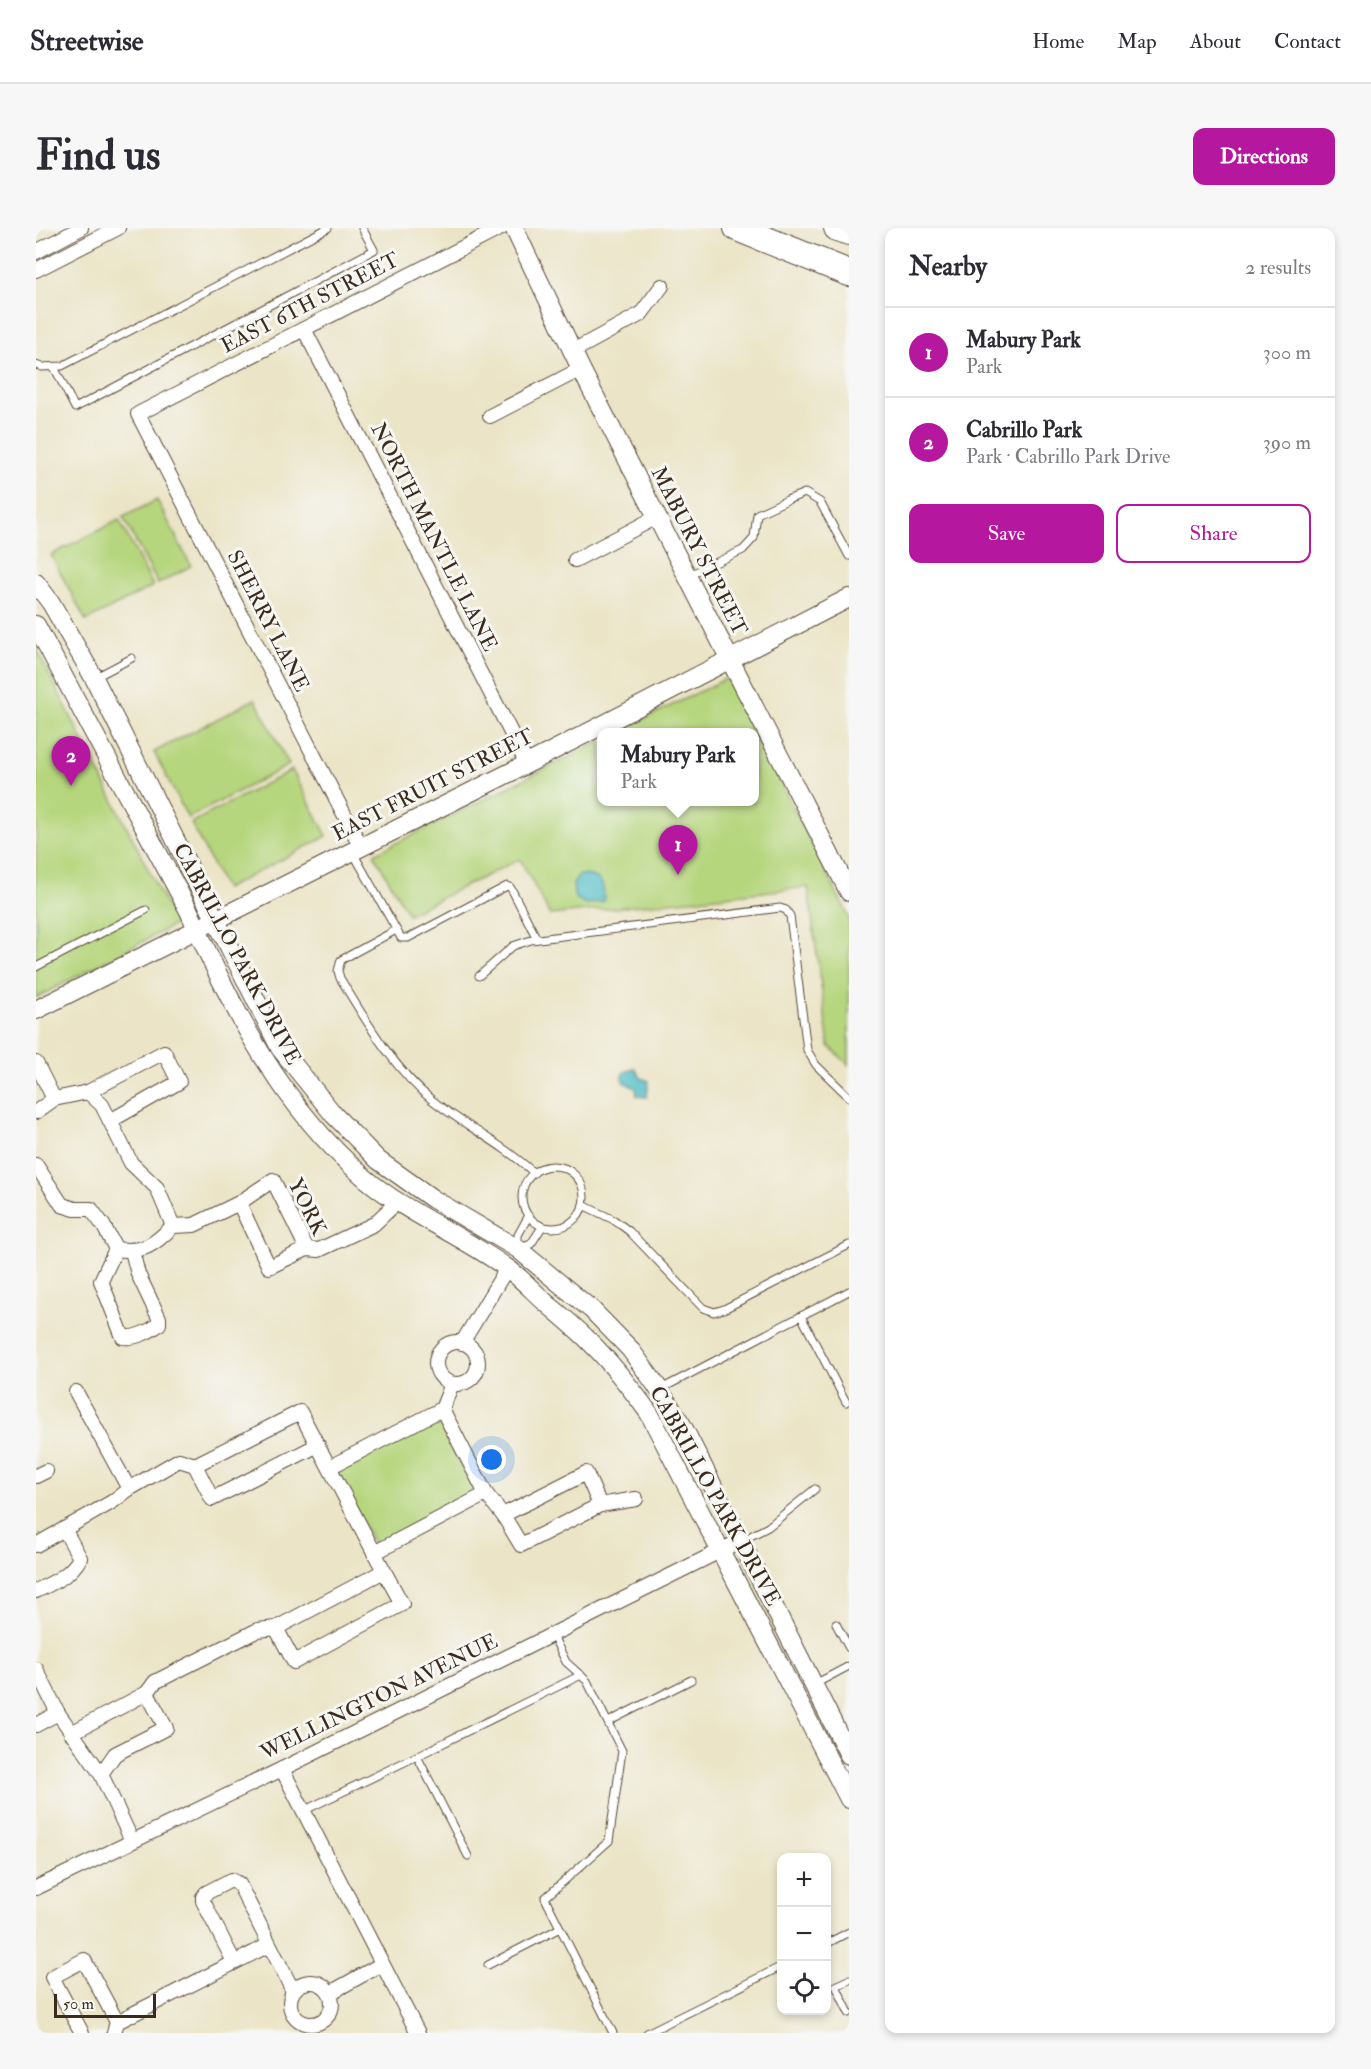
<!DOCTYPE html>
<html lang="en">
<head>
<meta charset="utf-8">
<style>
	body { margin:0; font-family:"IM FELL Double Pica",serif; background:#f7f7f7; color:#2b2b33 }
	.controls { position:absolute; right:18px; bottom:18px; display:grid; overflow:hidden; border-radius:12px; box-shadow:0 3px 9px #0003 }
	.controls button { width:54px; height:54px; display:grid; place-items:center; padding:0; border:0; border-bottom:2px solid #e1e1e2; background:#fff; color:#2b2b33; font:30px sans-serif }
	.scale { position:absolute; left:18px; bottom:15px; width:102px; box-sizing:border-box; padding-left:6px; border:3px solid #3b2a1e; border-top:0; font-size:16px; line-height:21px; white-space:nowrap; color:#3b2a1e; -webkit-text-stroke:4px #f6f6f2; paint-order:stroke }
	.you { position:absolute; left:456px; top:1232px; width:21px; height:21px; margin:-15px; border:4px solid #fff; border-radius:50%; background:#1a73e8; box-shadow:0 0 0 9px #1a73e833 }
	.badge { display:grid; place-items:center; width:39px; height:39px; border-radius:50%; background:#b5179e; color:#fff; font-size:20px; font-weight:700 }
	.pin { position:absolute; translate:-50% -50px; filter:drop-shadow(0 2px 3px #0008) }
	.pin::after { content:''; position:absolute; top:32px; width:21px; height:18px; background:inherit; clip-path:polygon(0 0,100% 0,50% 100%) }
	.popup { position:absolute; left:561px; top:500px; width:162px; height:78px; box-sizing:border-box; display:grid; place-content:center; border-radius:12px; background:#fff; filter:drop-shadow(0 2px 4px #0005); font-size:20px; white-space:nowrap; color:#7c7c81 }
	.popup b { font-size:22px; color:#2b2b33 }
	.popup::after { content:''; position:absolute; left:50%; top:100%; margin-left:-12px; border:12px solid transparent; border-top-color:#fff }
	.list { margin:0; padding:0; list-style:none }
	h2 { display:flex; justify-content:space-between; align-items:center; height:78px; margin:0; padding:0 24px; font-size:26px }
	h2 small { font-size:20px; font-weight:400; color:#7c7c81 }
	.list li { display:grid; grid-template-columns:39px 1fr auto; gap:18px; align-items:center; box-sizing:border-box; height:90px; padding:0 24px; border-top:2px solid #e1e1e2 }
	.list b { display:block; font-size:22px; white-space:nowrap }
	.list p { margin:0; font-size:20px; white-space:nowrap; color:#7c7c81 }
	.list em { font-size:20px; font-style:normal; color:#7c7c81 }
	.actions { display:flex; gap:12px; padding:18px 24px }
	.actions a { flex:1; padding:14px 0; border:2px solid #b5179e; border-radius:12px; text-align:center; font-size:21px; color:#b5179e }
	.actions .main { background:#b5179e; color:#fff }
	.icon { flex:none; width:33px; height:33px; fill:none; stroke:currentColor; stroke-width:2; stroke-linecap:round; stroke-linejoin:round }
	.map { position:relative; flex:none; width:813px; height:1805px; overflow:hidden; border-radius:12px }
	header { display:flex; align-items:center; gap:36px; box-sizing:border-box; height:84px; padding:0 30px; background:#fff; border-bottom:2px solid #e1e1e2 }
	header strong { font-size:28px }
	nav { display:flex; gap:33px; margin-inline-start:auto; font-size:21px }
	.intro { display:flex; align-items:center; justify-content:space-between; box-sizing:border-box; height:144px; padding:0 36px }
	h1 { margin:0; font-size:42px }
	.button { padding:15px 27px; border-radius:12px; background:#b5179e; color:#fff; font-size:21px; font-weight:700 }
	main { display:flex; gap:36px; padding:0 36px }
	aside { flex:1; background:#fff; border-radius:12px; box-shadow:0 3px 9px #0003 }
	.map>svg:first-child { display:block }
</style>
</head>
<body>
<header>
<strong>Streetwise</strong>
<nav><a>Home</a><a>Map</a><a>About</a><a>Contact</a></nav>
</header>
<div class="intro"><h1>Find us</h1><a class="button">Directions</a></div>
<main>
<div class="map">
<svg width="813" height="1805" viewBox="0 0 813 1805">
	<rect width="100%" height="100%" fill="#f6f6f2"/>
	<filter id="ink" filterUnits="userSpaceOnUse"><feTurbulence type="fractalNoise" baseFrequency=".0167" numOctaves="2"/><feDisplacementMap in="SourceGraphic" scale="12" xChannelSelector="R" yChannelSelector="G"/><feConvolveMatrix kernelMatrix="1 2 1 2 8 2 1 2 1" color-interpolation-filters="sRGB"/></filter>
	<filter id="wash" filterUnits="userSpaceOnUse"><feTurbulence type="fractalNoise" baseFrequency=".008" numOctaves="4" result="noise"/><feDisplacementMap in="SourceGraphic" scale="24" xChannelSelector="R" yChannelSelector="G"/><feGaussianBlur stdDeviation="1.35" result="paint"/><feColorMatrix in="noise" values="0 0 0 0 0 0 0 0 0 0 0 0 0 0 0 0 0 1.4 0 .05"/><feComposite in="paint" operator="in"/></filter>
	<g filter="url(#wash)">
		<rect width="100%" height="100%" fill="#ebe4c6"/>
		<g fill="#b6d67d" stroke="#78804e" stroke-width="1.5">
			<polygon points="121,272 155,338 122,356 87,289"/>
			<polygon points="83,292 117,358 50,393 15,327"/>
			<polygon points="0,420 140,696 0,770"/>
			<polygon points="691,450 813,689 813,837 793,818 772,659 514,687 484,631 372,686 338,626 565,513 566,574 718,574 718,504 582,504"/>
			<polygon points="219,471 253,537 152,590 118,524"/>
			<polygon points="256,542 291,608 189,661 155,595"/>
			<polygon points="400,1189 439,1265 339,1319 299,1241"/>
		</g>
		<g fill="#4fbdc7" stroke="#457472" stroke-width="1.5">
			<path d="M543 647C564 646 569 654 568 673 554 676 548 679 538 668L537 656Z"/>
			<polygon points="599,840 605,850 613,853 611,869 601,868 600,860 587,854 587,845"/>
		</g>
	</g>
	<g filter="url(#ink)">
		<g fill="none" stroke-linecap="round" stroke-linejoin="round">
			<defs>
				<g id="service">
					<polyline points="0,137 6,139 26,138 292,0"/>
					<polyline points="18,139 39,180 338,22 326,0"/>
					<polyline points="653,347 707,322 718,310 721,286 751,272 769,265 784,274 813,328"/>
					<polyline points="58,450 96,430"/>
					<polyline points="316,623 365,710 372,710 471,658 474,659 477,664 501,711"/>
					<path d="M360 702 305 732 302 743 304 750C329 791 358 842 396 872 429 898 467 916 498 945"/>
					<polyline points="0,739 110,682"/>
					<polyline points="443,748 477,718 495,712 744,680 750,682 754,688 771,822 780,837 813,869"/>
					<circle cx="517" cy="969" r="31"/>
					<polyline points="547,977 578,992 593,1003 667,1080 678,1084 688,1081 813,1017"/>
					<polyline points="492,989 482,1007 482,1021 495,1016 506,999"/>
					<polyline points="765,1088 810,1174"/>
					<polyline points="623,1162 813,1063"/>
					<polyline points="705,1313 732,1299 779,1261"/>
					<polyline points="800,1396 813,1420"/>
					<polyline points="516,1406 530,1434 551,1453 586,1523 573,1613 509,1670 577,1805"/>
					<polyline points="779,1456 813,1438"/>
					<polyline points="572,1494 655,1452"/>
					<polyline points="267,1583 381,1528"/>
					<polyline points="432,1628 381,1528 545,1447"/>
					<polyline points="790,1716 813,1704"/>
					<polyline points="452,1737 524,1700"/>
					<polyline points="813,1752 800,1758 813,1785"/>
					<polyline points="611,1805 746,1738"/>
				</g>
				<g id="minor">
					<polyline points="0,24 45,0"/>
					<polyline points="0,42 82,0"/>
					<polyline points="268,101 491,536"/>
					<polyline points="537,123 605,86 626,58"/>
					<polyline points="454,188 545,141"/>
					<polyline points="539,332 621,289"/>
					<polyline points="325,619 102,186 465,0"/>
					<polyline points="0,835 18,871"/>
					<polyline points="52,864 128,824 143,854 74,893"/>
					<polyline points="0,884 18,871 52,864 66,877 95,935 121,960 137,998"/>
					<polyline points="0,937 26,977 39,981 55,981 67,997 80,1021"/>
					<path d="M80 1021C108 1025 118 1017 137 998L158 997 203 975 237 952 271 1021 233 1039 203 975"/>
					<path d="M80 1021 65 1053 87 1109C98 1111 115 1103 123 1096V1090L102 1046 96 1023"/>
					<polyline points="271,1021 283,1022 338,996 361,974"/>
					<circle cx="421" cy="1135" r="21"/>
					<polyline points="426,1115 471,1040"/>
					<polyline points="40,1164 93,1261"/>
					<polyline points="406,1181 450,1266 467,1287 485,1317 564,1277 600,1271"/>
					<polyline points="159,1237 264,1184 348,1343"/>
					<polyline points="159,1237 176,1271 282,1217"/>
					<polyline points="294,1239 406,1181 416,1156"/>
					<polyline points="0,1248 10,1243"/>
					<polyline points="467,1287 550,1245 564,1277"/>
					<polyline points="0,1317 76,1274 93,1261 143,1232 159,1237"/>
					<polyline points="338,1325 450,1266"/>
					<path d="M0 1363C18 1354 34 1348 44 1330L28 1301"/>
					<polyline points="0,1441 22,1485 65,1546 96,1613"/>
					<polyline points="111,1465 119,1454 222,1402 240,1400 348,1343 366,1376 258,1434 240,1400"/>
					<polyline points="0,1497 22,1485"/>
					<polyline points="35,1505 111,1465 130,1500 79,1526 65,1546"/>
					<polyline points="246,1541 382,1805"/>
					<polyline points="0,1660 246,1541 704,1313"/>
					<polyline points="198,1734 167,1673 167,1669 170,1665 195,1652 203,1656 257,1763"/>
					<circle cx="275" cy="1775" r="21"/>
					<polyline points="294,1765 346,1736"/>
					<polyline points="46,1805 16,1749 48,1732 81,1794"/>
					<polyline points="78,1805 81,1794 233,1717"/>
				</g>
				<g id="tertiary">
					<polyline points="478,0 545,141 813,664"/>
					<polyline points="0,355 15,375 58,450 244,820 298,887 342,932 397,971 482,1021 556,1082 594,1121 620,1157 646,1197 813,1527"/>
					<path d="M0 397 153 683C196 782 246 879 329 950 372 986 425 1007 471 1040 484 1049 496 1062 508 1073 523 1086 538 1098 552 1112 575 1134 594 1159 613 1185L813 1571"/>
					<polyline points="0,782 491,536 813,370"/>
				</g>
				<g id="motorway">
					<polyline points="701,0 813,45"/>
					<polyline points="801,0 813,4"/>
				</g>
			</defs>
			<use href="#service" stroke="#554637" stroke-width="9"/>
			<use href="#minor" stroke="#554637" stroke-width="16"/>
			<use href="#tertiary" stroke="#554637" stroke-width="20"/>
			<use href="#motorway" stroke="#554637" stroke-width="28"/>
			<use href="#service" stroke="#fff" stroke-width="7"/>
			<use href="#minor" stroke="#fff" stroke-width="14"/>
			<use href="#tertiary" stroke="#fff" stroke-width="18"/>
			<use href="#motorway" stroke="#fff" stroke-width="26"/>
		</g>
	</g>
	<g text-anchor="middle" dominant-baseline="central" stroke-width="6" stroke-linejoin="round" paint-order="stroke">
		<g font-size="21" fill="#3b2a1e" stroke="#f6f6f2">
			<text transform="translate(274 75) rotate(-27)">EAST 6TH STREET</text>
			<text transform="translate(398 309) rotate(63)">NORTH MANTLE LANE</text>
			<text transform="translate(663 323) rotate(63)">MABURY STREET</text>
			<text transform="translate(232 393) rotate(63)">SHERRY LANE</text>
			<text transform="translate(397 557) rotate(-27)">EAST FRUIT STREET</text>
			<text transform="translate(201 726) rotate(62)">CABRILLO PARK DRIVE</text>
			<text transform="translate(271 979) rotate(64)">YORK</text>
			<text transform="translate(679 1268) rotate(61)">CABRILLO PARK DRIVE</text>
			<text transform="translate(343 1469) rotate(-26)">WELLINGTON AVENUE</text>
		</g>
	</g>
</svg>
<div class="controls">
<button>+</button>
<button>−</button>
<button><svg class="icon" aria-label="locate" viewBox="0 0 24 24"><circle cx="12" cy="12" r="6"/><path d="M12 2v4M12 18v4M2 12h4M18 12h4"/></svg></button>
</div>
<div class="scale">50 m</div>
<div class="you"></div>
<div class="pin badge" style="left:642px;top:647px">1</div>
<div class="popup"><b>Mabury Park</b>Park</div>
<div class="pin badge" style="left:35px;top:558px">2</div>
</div>
<aside>
<h2>Nearby<small>2 results</small></h2>
<ul class="list">
<li><span class="badge">1</span><div><b>Mabury Park</b><p>Park</p></div><em>300 m</em></li>
<li><span class="badge">2</span><div><b>Cabrillo Park</b><p>Park · Cabrillo Park Drive</p></div><em>390 m</em></li>
</ul>
<div class="actions"><a class="main">Save</a><a>Share</a></div>
</aside>
</main>
</body>
</html>
